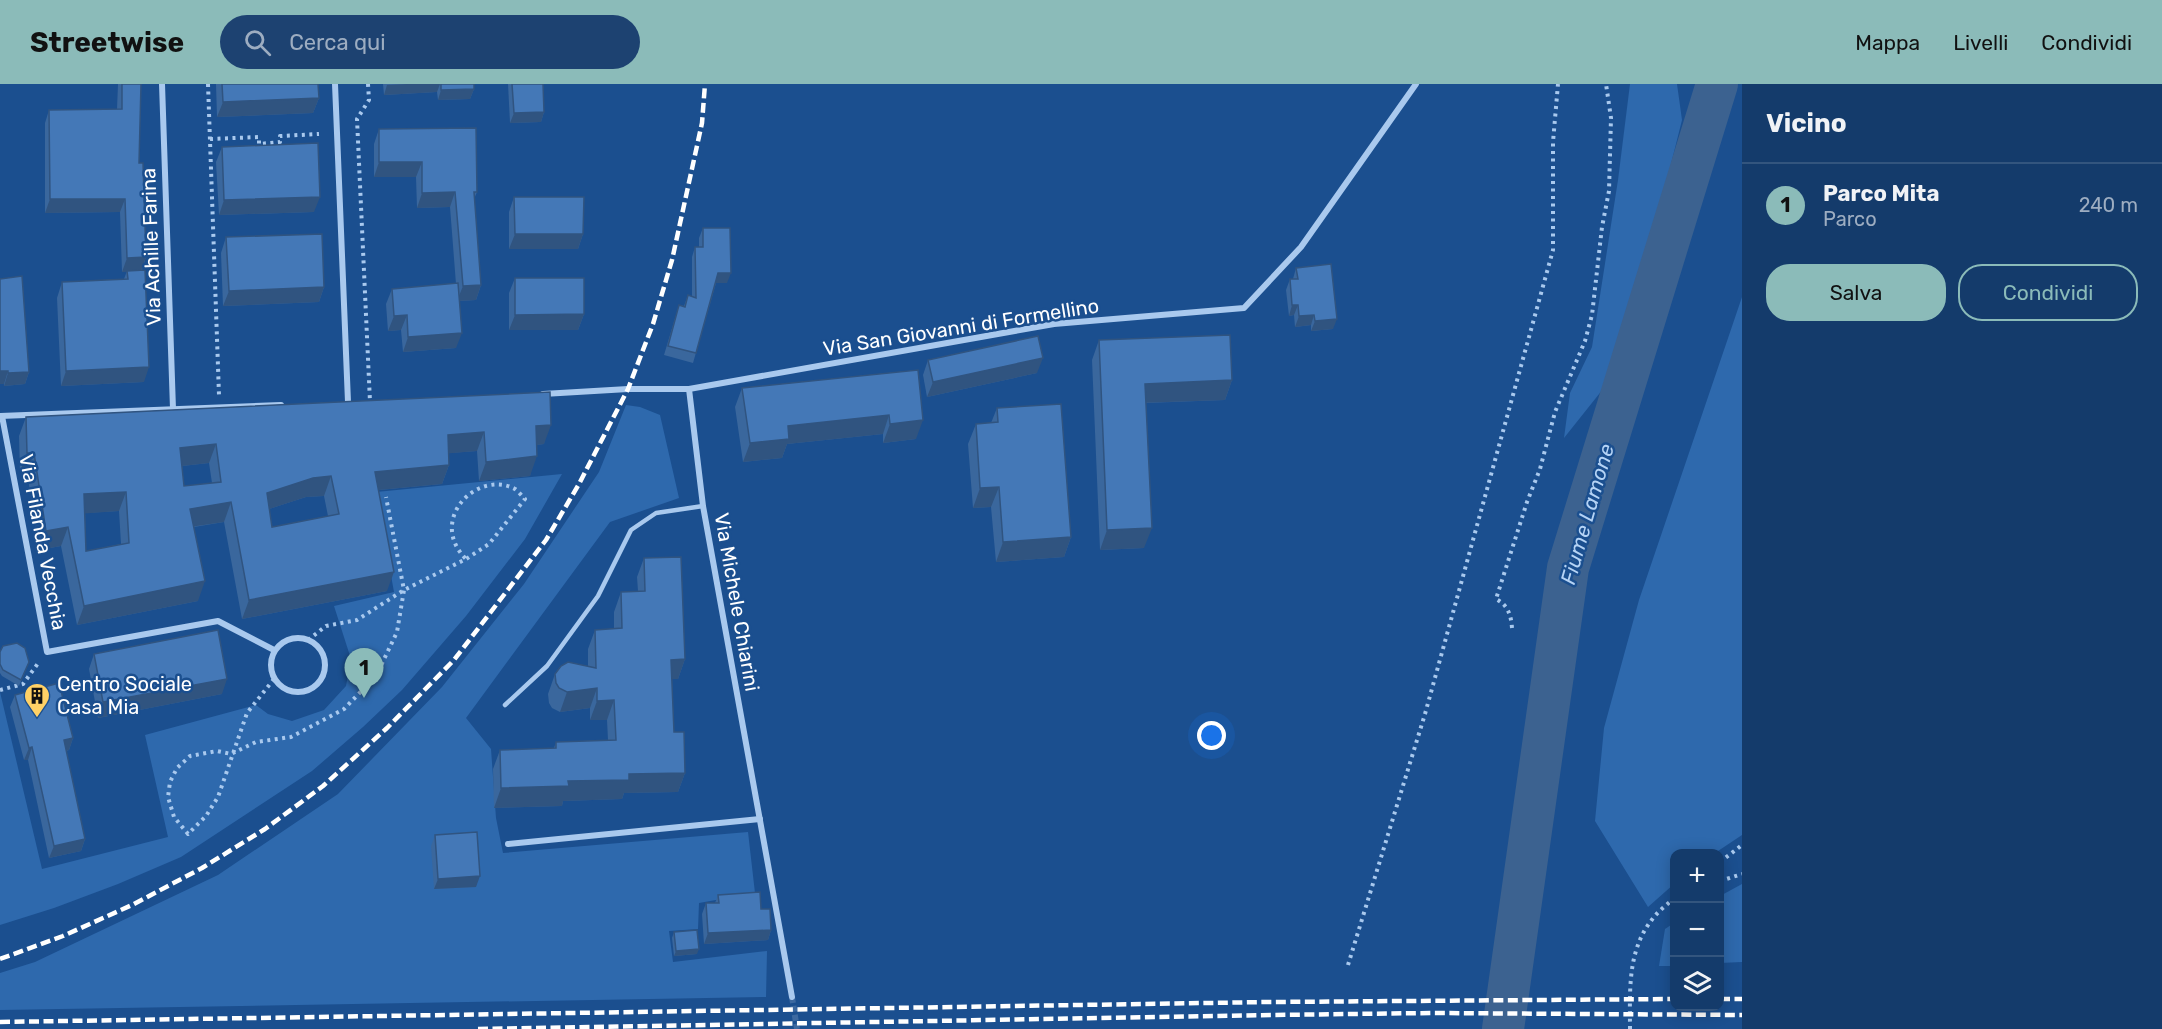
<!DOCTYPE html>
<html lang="it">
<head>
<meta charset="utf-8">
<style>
	body { margin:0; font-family:Rubik,sans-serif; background:#1d4271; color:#f1f3f6 }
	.controls { position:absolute; right:18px; bottom:18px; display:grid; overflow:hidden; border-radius:12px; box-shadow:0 3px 15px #0003 }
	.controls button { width:54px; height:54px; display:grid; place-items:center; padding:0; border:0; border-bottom:2px solid #33557e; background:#143b6b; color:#f1f3f6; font:30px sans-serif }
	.you { position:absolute; left:1212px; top:652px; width:21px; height:21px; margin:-15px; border:4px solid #fff; border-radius:50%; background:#1a73e8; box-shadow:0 0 0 9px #1a73e833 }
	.badge { display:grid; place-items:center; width:39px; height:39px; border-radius:50%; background:#8bbbb9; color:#111; font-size:20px; font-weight:700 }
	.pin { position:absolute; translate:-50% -50px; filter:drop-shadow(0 2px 3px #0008) }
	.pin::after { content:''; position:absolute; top:32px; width:21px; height:18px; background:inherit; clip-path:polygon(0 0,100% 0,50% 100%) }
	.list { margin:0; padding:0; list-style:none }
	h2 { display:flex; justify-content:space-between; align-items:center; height:78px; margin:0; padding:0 24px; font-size:26px }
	h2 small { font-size:20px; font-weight:400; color:#9dadc1 }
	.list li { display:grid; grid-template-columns:39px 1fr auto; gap:18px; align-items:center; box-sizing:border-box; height:84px; padding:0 24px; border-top:2px solid #33557e }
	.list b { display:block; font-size:22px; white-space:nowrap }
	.list p { margin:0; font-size:20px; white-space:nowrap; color:#9dadc1 }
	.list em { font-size:20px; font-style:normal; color:#9dadc1 }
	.actions { display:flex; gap:12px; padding:18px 24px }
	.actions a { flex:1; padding:14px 0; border:2px solid #8bbbb9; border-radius:24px; text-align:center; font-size:21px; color:#8bbbb9 }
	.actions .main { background:#8bbbb9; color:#111 }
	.icon { flex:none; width:33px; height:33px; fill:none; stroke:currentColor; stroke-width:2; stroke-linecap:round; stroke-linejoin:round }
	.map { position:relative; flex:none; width:1742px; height:945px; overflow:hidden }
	header { display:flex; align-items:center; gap:36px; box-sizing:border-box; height:84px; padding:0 30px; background:#8bbbb9; color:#111 }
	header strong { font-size:28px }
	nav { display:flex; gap:33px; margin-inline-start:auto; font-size:21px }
	.search { width:420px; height:54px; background:#1d4271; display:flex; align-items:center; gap:15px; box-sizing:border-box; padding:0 21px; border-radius:33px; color:#9dadc1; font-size:22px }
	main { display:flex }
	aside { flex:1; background:#143b6b }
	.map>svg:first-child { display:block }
</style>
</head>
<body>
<header>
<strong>Streetwise</strong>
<div class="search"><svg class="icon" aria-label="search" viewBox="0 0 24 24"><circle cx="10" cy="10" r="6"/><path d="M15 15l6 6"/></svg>Cerca qui</div>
<nav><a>Mappa</a><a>Livelli</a><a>Condividi</a></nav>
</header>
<main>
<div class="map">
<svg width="1742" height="945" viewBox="0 0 1742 945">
	<rect width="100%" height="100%" fill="#1b4f8f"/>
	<g fill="#2e69ad">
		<polygon points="1630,0 1677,0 1682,36 1650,164 1611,295 1564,354 1570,309 1592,263 1618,96"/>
		<polygon points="1742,213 1742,751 1715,769 1674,770 1674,800 1648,823 1595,737 1604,644 1639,516"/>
		<polygon points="626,321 640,323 660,331 679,414 610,438 466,634 491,665 496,734 503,769 748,748 755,809 699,819 698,845 669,847 673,878 767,867 766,913 0,926 0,889 35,878 218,791 338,710 442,603 524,500 599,388"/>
		<polygon points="562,390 525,455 466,532 402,606 363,643 312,687 181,773 118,800 54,824 0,841 0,608 42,785 168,753 145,651 256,621 268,630 292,637 324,626 346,602 351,575 334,522 394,508 376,408"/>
		<polygon points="1742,800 1742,878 1720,879 1720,812"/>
		<polygon points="1674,839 1674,882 1659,882 1665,845"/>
	</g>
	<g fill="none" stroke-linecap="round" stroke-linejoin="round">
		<polyline stroke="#3c6290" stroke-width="42" points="1503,945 1568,484 1717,0"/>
		<polyline stroke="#3d69a0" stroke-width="6" stroke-dasharray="6 3" stroke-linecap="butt" points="792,913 797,945"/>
		<g stroke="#a9c9ee" stroke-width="4" stroke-dasharray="3 4.5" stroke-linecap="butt">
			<polyline points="208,0 219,311"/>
			<polyline points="368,0 369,16 357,35 370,318"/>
			<polyline points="210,55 259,53 259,60 280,58 280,52 319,50"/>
			<path d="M1512 544C1511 531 1508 521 1496 515L1527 418 1540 385 1555 328 1585 257 1592 231 1602 143 1609 107 1611 34 1606 0"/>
			<path d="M308 556 326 542 357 536 404 506 466 475 489 460 525 415C522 412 518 407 515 405 477 385 427 436 466 475"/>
			<polyline points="274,595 247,629 218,713 206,732 188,750 174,733 168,713 170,698 177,684 190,672 217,667 231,670 256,658 291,653 344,625 376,592 397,548 404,506 386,413"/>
			<polyline points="0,606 23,600 39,578"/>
			<polyline points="1720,778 1742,761"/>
			<polyline points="1720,797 1742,790"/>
			<polyline points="1348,881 1425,630 1553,166 1553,58 1558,0"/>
			<path d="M1630 945C1630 909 1627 868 1651 837 1657 828 1667 821 1674 814"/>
		</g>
		<polyline stroke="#a9c9ee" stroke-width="4.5" points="505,621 547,582 598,512 631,446 656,429 703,422"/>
		<g stroke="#a9c9ee" stroke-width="6">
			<polyline points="162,0 173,325"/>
			<polyline points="335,0 348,318"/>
			<polyline points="689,305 703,422 792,913"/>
			<polyline points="543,310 628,305 689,305 1054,240 1244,224 1301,163 1416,0"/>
			<polyline points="0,332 281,321"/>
			<polyline points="2,332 47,568 218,537 274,566"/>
			<circle cx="298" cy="581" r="27"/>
			<polyline points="508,760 760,735"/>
		</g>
		<g stroke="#fff" stroke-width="4.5" stroke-dasharray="10 4.5" stroke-linecap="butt">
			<polyline points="0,875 63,852 132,821 202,784 265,745 323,702 387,644 454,576 546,456 579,400 628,305 653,240 672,176 702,39 705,0"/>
			<polyline points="1720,915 1742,915"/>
			<polyline points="0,938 1269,918 1674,915"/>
			<polyline points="478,945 1271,931 1431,929 1742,931"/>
		</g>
	</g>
	<g fill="#3a679d" fill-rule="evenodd">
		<polygon points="118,0 141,0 139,79 146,173 142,186 144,298 61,302 57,214 62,198 124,195 127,187 122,188 120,128 45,129 45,39 49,26 117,25"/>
		<polygon points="216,0 318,0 319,14 313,29 217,33"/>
		<polygon points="383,0 474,0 474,5 470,15 438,16 437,8 384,11"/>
		<polygon points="508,0 543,0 544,28 541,38 510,39"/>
		<polygon points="379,45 477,108 474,115 481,201 476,216 459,217 456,264 403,268 401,246 388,247 386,220 392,205 456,200 450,123 417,124 416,93 374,93 374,60"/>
		<polygon points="222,63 314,128 219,131 216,78"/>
		<polygon points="514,113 583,150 578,165 509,165 509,128"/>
		<polygon points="703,144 727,199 716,199 693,279 664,271 679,221 684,222 688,211 692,213 692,173 695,163 699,163 699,154"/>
		<polygon points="226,153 324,203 319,218 223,222 221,169"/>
		<polygon points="1296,184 1333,245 1311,247 1311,241 1295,243 1294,231 1289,232 1286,206 1290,195 1293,195"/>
		<polygon points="515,194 584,230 578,246 509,246 509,209"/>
		<polygon points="0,195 29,288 25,300 4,302"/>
		<polygon points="1099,256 1232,296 1225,316 1146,319 1144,464 1100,466 1092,276"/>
		<polygon points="928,276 1037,289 927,313 923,291"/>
		<polygon points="918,286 916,355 883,359 883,350 787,360 782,374 743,378 735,323 742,304"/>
		<path d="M550 308 544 360 536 361 530 392 479 397 477 367 449 369V381L442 400 379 406 387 507 242 535 224 438 194 443 198 517 77 541 61 462 39 466 27 388H20L19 352 26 333ZM209 379 212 399 184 402 182 382ZM324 412 328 432 272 443 269 425 306 413ZM119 427 121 460 86 467 85 429Z"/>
		<polygon points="997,324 1071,453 1064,473 996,478 991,423 973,424 968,360 976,340 991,339"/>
		<polygon points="644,474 685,575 678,595 672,595 674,648 685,689 678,708 624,709 622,715 563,717 562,722 494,724 493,685 500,666 554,664 556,658 608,656 607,636 590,636 590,624 560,628 552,624 549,619 548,610 555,590 588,582 588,565 595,546 614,545 614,528 621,508 638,507 637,493"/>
		<polygon points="0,568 29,578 19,602 2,592 0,589"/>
		<polygon points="94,570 222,610 98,634 89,585"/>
		<polygon points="15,611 73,654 69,666 66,667 85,755 81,767 49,774 28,676 24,676 10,623"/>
		<polygon points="435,751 476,803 434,805 431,762"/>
		<polygon points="718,811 771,846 768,856 704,860 702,830 706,819 715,819"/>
		<polygon points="674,848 697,870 674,872 672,854"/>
	</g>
	<g fill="#305480">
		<polygon points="407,0 440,0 437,8 384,11 387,1"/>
		<polygon points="474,5 470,15 438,16 441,6"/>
		<polygon points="319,14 313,29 217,33 223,18"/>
		<polygon points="544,28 541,38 510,39 514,29"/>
		<polygon points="379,78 422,78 416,93 374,93"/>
		<polygon points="455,108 450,123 417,124 422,109"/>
		<polygon points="320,113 314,128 219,131 224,116"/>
		<polygon points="50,115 125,115 120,128 45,129"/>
		<polygon points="515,150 583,150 578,165 509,165"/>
		<polygon points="146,173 141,187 122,188 127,174"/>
		<polygon points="718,189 731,189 727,199 715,199"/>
		<polygon points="481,201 476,216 457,217 463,202"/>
		<polygon points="324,203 319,218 223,222 229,207"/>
		<polygon points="1292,221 1298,221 1294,231 1289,232"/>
		<polygon points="584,230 578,246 509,246 515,231"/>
		<polygon points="407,231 401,246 388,247 394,232"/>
		<polygon points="1314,231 1311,241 1295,243 1299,232"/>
		<polygon points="1337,235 1333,245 1311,247 1315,237"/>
		<polygon points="462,249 456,264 403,268 408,253"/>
		<polygon points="1043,274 1037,289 927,313 933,298"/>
		<polygon points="149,283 144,298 61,302 66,287"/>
		<polygon points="0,287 8,287 4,300 0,300"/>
		<polygon points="29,288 25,300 4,302 8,289"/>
		<polygon points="1232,296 1225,316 1138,319 1145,300"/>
		<polygon points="889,331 883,350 787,360 782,374 743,378 750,359 788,342"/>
		<polygon points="923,336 916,355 883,359 890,340"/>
		<polygon points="551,341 544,360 529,362 536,342"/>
		<polygon points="484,348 477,367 441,370 448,351"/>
		<polygon points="216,360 209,379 173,383 180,364"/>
		<polygon points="27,369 34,369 27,388 20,388"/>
		<polygon points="537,372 530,392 479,397 486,378"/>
		<polygon points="449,381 442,400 368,407 375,388"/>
		<polygon points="331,392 324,412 306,413 260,428 267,409 313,394"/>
		<polygon points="999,403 991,423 973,424 980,404"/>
		<polygon points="126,408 119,427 77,430 84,410"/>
		<polygon points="231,418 224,438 183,444 190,425"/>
		<polygon points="68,443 61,462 39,466 46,447"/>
		<polygon points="1152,444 1144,464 1100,466 1107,446"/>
		<polygon points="1071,453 1064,473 996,478 1003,458"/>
		<polygon points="394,488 387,507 242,535 249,516"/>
		<polygon points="205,497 198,517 77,541 84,522"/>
		<polygon points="685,575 678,595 664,595 671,576"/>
		<polygon points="227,595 222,610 98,634 103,618"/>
		<polygon points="597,604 590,624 560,628 567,608"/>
		<polygon points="614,616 607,636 590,636 597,617"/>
		<polygon points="73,654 69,666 59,668 64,656"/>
		<polygon points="32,663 28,676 24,676 29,664"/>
		<polygon points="685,689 678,708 624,709 622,715 563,717 562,722 494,724 501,704 629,690"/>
		<polygon points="85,755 81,767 49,774 54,762"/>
		<polygon points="480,792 476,803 434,805 438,795"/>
		<polygon points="771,846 768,856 704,860 708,849"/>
		<polygon points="699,865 697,870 674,872 676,867"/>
	</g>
	<g fill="#4478b7" stroke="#305480" stroke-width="1.5" fill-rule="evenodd">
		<polygon points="122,0 141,0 139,79 143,79 146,173 127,174 125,115 50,115 49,26 122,25"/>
		<polygon points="222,0 318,0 319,14 223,18"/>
		<polygon points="441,0 474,0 474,5 441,6"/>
		<polygon points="512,0 543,0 544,28 514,29"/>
		<polygon points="476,44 477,108 474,108 481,201 463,202 455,108 422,109 422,78 379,78 379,45"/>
		<polygon points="318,59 320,113 224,116 222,63"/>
		<polygon points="514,113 584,113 583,150 515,150"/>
		<polygon points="703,144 730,144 731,189 718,189 696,269 668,262 679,221 685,223 688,211 696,214 695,163 703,163"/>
		<polygon points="322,150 324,203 229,207 226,153"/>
		<polygon points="1331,180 1337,235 1315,237 1314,231 1299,232 1298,221 1292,221 1290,195 1298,195 1296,184"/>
		<polygon points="145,186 149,283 66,287 62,198 128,195 127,187"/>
		<polygon points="22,192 29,288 8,289 8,287 0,287 0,195"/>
		<polygon points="515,194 584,194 584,230 515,231"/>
		<polygon points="458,199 462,249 408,253 407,231 394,232 392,205"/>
		<polygon points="1230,251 1232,296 1145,300 1152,444 1107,446 1099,256"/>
		<polygon points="1038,252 1043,274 933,298 928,276"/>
		<polygon points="918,286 923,336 890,340 889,331 788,342 789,355 750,359 742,304"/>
		<path d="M550 308 551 341 536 342 537 372 486 378 484 348 448 351 449 381 375 388 394 488 249 516 231 418 190 425 205 497 84 522 68 443 46 447 34 369H27L26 333ZM216 360 221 398 184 402 180 364ZM331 392 339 430 272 443 267 409 313 394ZM126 408 129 459 86 467 84 410Z"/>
		<polygon points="1061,320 1071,453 1003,458 999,403 980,404 976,340 998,338 997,324"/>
		<polygon points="681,473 685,575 671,576 674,648 684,648 685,689 629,690 629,696 568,697 569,702 501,704 500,666 556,664 556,658 616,656 614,616 597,617 597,604 567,608 559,604 556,599 555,590 561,582 568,578 596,584 595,546 622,544 621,508 645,507 644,474"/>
		<polygon points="218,546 227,595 103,618 94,570"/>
		<polygon points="17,559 25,564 29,578 21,596 3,586 0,580 0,568 3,562"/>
		<polygon points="59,599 73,654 64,656 85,755 54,762 32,663 29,664 15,611"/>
		<polygon points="477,748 480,792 438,795 435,751"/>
		<polygon points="760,808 761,825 770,825 771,846 708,849 706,819 719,819 718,811"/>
		<polygon points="697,846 699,865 676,867 674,848"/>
	</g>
	<defs>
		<symbol id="building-pin" viewBox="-11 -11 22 30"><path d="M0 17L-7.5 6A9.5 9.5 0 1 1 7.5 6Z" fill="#ffd166" stroke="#1b4f8f"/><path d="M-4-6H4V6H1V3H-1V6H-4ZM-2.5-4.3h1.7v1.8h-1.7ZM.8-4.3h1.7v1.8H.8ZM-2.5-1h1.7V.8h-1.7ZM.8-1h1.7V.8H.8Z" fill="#111"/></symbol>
	</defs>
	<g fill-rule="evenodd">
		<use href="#building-pin" x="22" y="597" width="30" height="40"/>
	</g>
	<g text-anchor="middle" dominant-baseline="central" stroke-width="5" stroke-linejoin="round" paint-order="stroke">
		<g font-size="20" fill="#fff" stroke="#1b4f8f">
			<text transform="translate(151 163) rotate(-92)">Via Achille Farina</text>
			<text transform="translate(961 243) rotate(-9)">Via San Giovanni di Formellino</text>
			<text transform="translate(43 458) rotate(79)">Via Filanda Vecchia</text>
			<text transform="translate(737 518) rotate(80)">Via Michele Chiarini</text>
		</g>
		<g font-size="20" fill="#fff" stroke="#1b4f8f" text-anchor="start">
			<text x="57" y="600">Centro Sociale<tspan x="57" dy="23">Casa Mia</tspan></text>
		</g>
		<g font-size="21" font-style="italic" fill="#b5d3f5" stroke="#1b4f8f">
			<text transform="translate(1587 430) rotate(-74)">Fiume Lamone</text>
		</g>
	</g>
</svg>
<div class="controls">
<button>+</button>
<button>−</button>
<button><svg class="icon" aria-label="layers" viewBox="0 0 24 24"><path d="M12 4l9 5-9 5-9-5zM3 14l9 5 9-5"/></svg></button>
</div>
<div class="you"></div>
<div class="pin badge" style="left:364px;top:614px">1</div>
</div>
<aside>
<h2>Vicino<small></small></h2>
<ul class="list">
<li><span class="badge">1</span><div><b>Parco Mita</b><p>Parco</p></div><em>240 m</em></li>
</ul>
<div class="actions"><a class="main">Salva</a><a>Condividi</a></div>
</aside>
</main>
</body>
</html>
